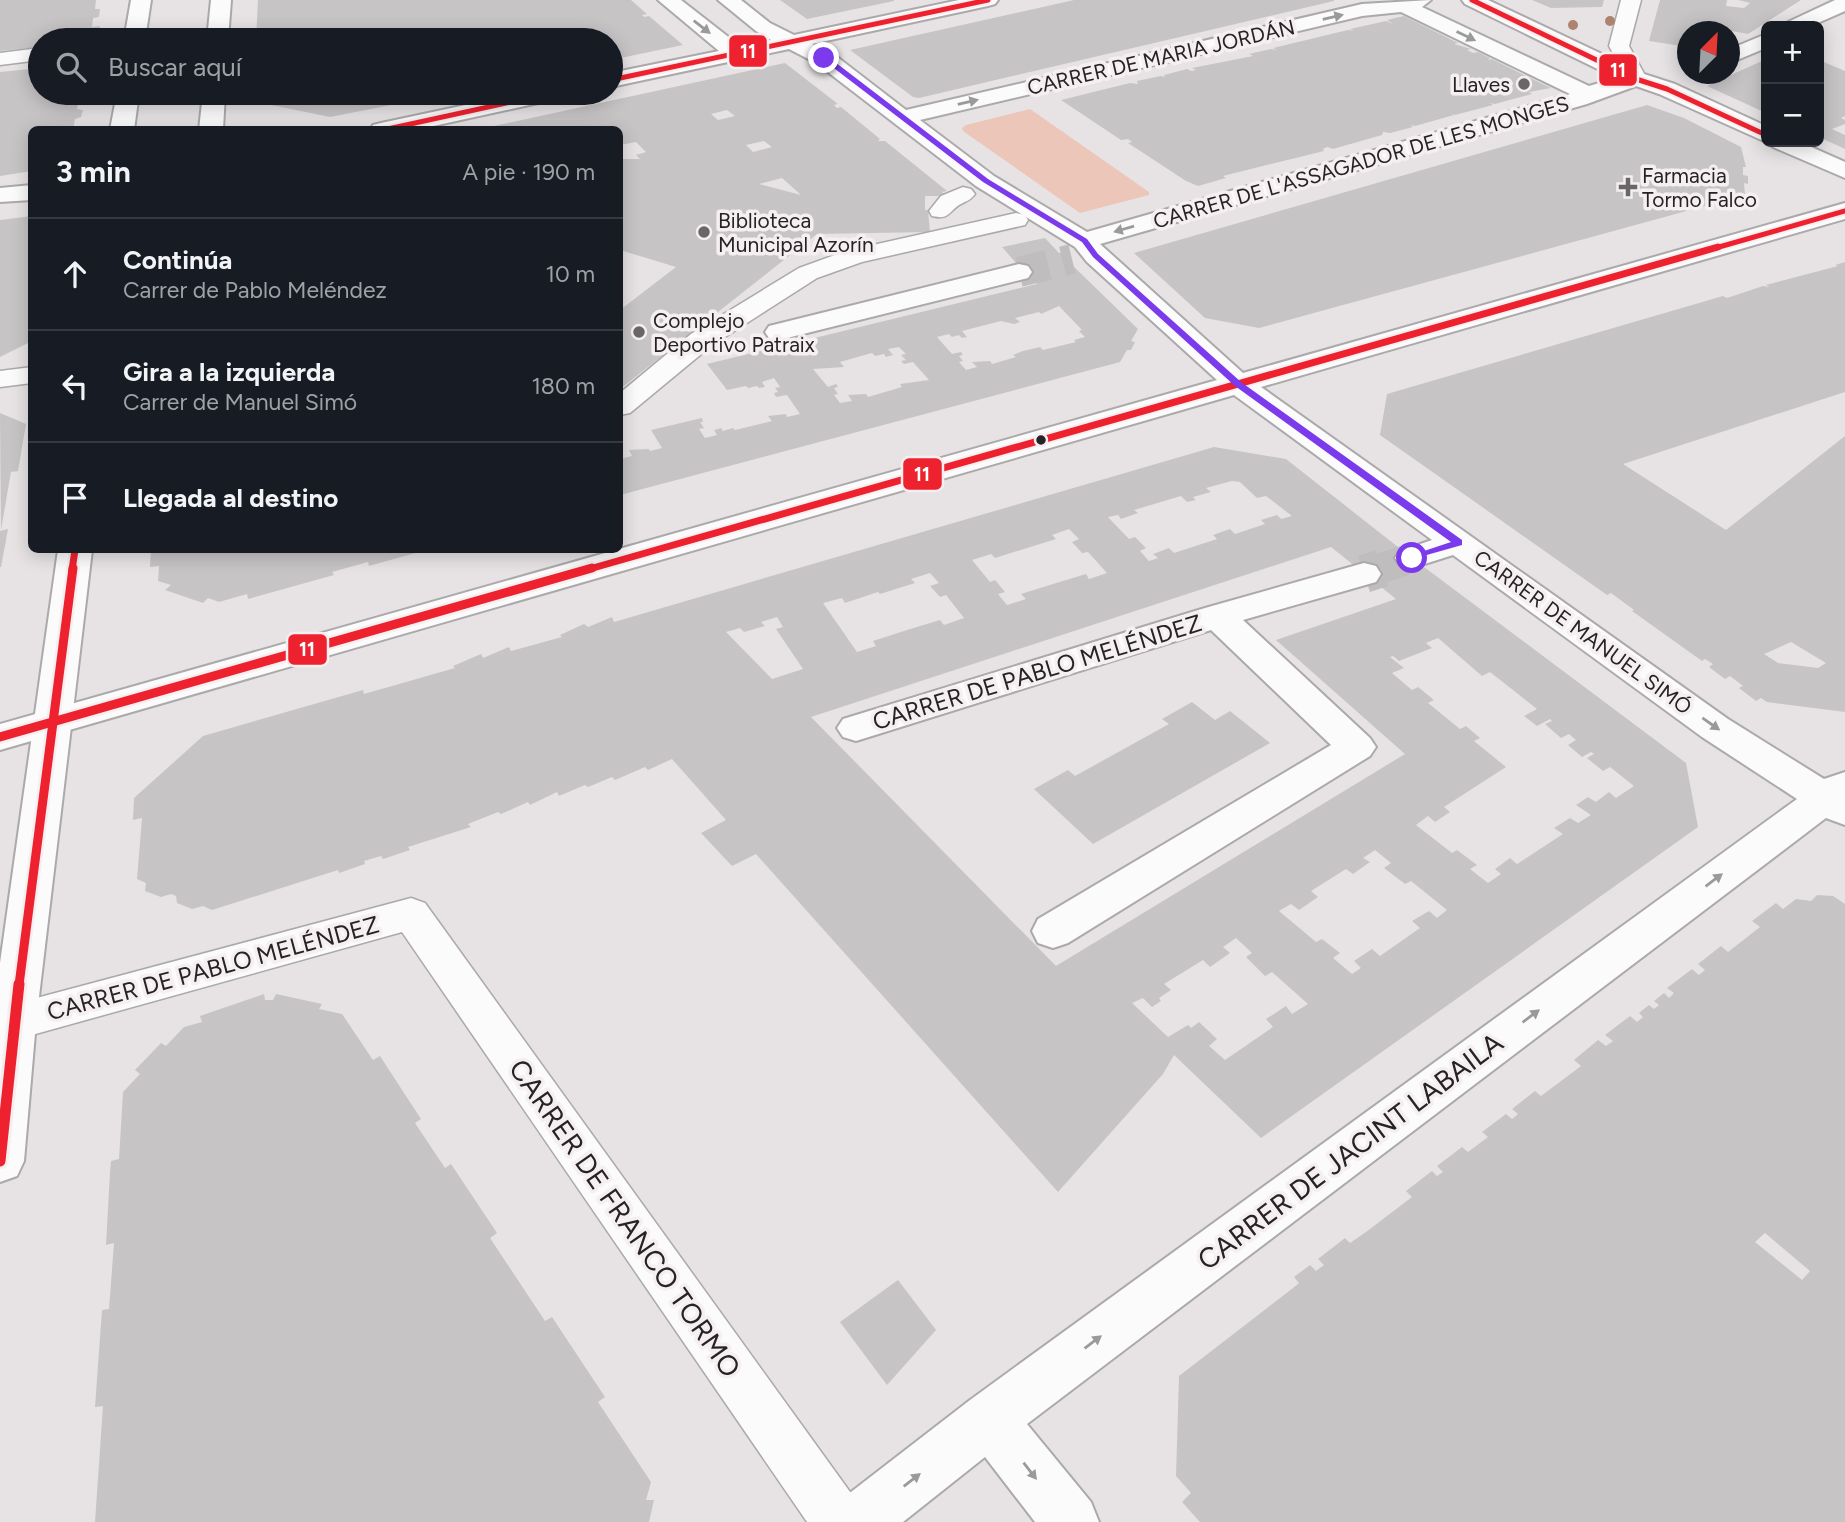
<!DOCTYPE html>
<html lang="es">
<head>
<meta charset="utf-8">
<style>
	body { margin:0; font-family:Figtree,sans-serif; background:#20242c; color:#f1f3f6 }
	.controls { position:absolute; right:21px; top:21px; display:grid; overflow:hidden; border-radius:10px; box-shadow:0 4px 18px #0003 }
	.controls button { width:63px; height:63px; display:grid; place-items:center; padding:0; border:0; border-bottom:2px solid #363941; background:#171b24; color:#f1f3f6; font:35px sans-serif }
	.compass { position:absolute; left:1677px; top:21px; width:63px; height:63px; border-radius:50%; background:#171b24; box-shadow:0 4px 18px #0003; rotate:24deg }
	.stop { position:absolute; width:21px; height:21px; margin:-16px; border:5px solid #7c3aed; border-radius:50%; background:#fff }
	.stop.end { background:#7c3aed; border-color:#fff; box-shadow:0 2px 7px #0008 }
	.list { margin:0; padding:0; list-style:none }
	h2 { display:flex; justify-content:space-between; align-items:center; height:91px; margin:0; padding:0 28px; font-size:30px }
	h2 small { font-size:23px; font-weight:400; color:#9ea1a6 }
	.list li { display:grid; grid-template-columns:46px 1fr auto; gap:21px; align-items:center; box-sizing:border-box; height:112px; padding:0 28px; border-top:2px solid #363941 }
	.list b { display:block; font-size:26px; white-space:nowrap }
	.list p { margin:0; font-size:23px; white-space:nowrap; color:#9ea1a6 }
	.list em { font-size:23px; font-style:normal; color:#9ea1a6 }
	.icon { flex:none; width:38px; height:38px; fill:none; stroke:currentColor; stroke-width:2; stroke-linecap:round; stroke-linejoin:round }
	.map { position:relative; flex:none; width:1845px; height:1522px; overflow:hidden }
	.search { position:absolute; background:#171b24; box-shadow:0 4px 18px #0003; left:28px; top:28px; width:595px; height:77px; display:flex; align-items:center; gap:18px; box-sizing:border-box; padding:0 24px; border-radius:38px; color:#9ea1a6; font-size:26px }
	.panel { position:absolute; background:#171b24; box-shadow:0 4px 18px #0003; left:28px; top:126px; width:595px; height:427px; border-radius:10px }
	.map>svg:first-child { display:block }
</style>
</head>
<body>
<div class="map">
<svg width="1845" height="1522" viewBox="0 0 1845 1522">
	<rect width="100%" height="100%" fill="#e7e3e5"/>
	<polygon fill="#ecc6b9" points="1030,109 1149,192 1149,195 1080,213 963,131 962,128 966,125"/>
	<g fill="#c7c4c6" fill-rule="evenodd">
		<polygon points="0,0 96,0 95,9 100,9 99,17 93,18 92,27 100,26 99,32 96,40 40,40 40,47 0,51"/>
		<polygon points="258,0 631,0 647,14 642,15 644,17 649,16 683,45 611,60 611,40 256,40"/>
		<polygon points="780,0 894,0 894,1 807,19"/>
		<polygon points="1074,0 1334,0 1334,1 919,98 913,97 850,50"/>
		<polygon points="1532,0 1604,0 1602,7 1551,8"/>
		<polygon points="1660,0 1727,0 1726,6 1744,8 1750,3 1738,0 1801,0 1748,34 1732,31 1730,36 1730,32 1688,32 1688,47 1649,41"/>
		<polygon points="1404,16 1458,43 1454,44 1471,49 1467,50 1473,53 1478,52 1490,58 1488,60 1492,59 1526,76 1522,77 1528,77 1551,88 1529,92 1532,94 1495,104 1490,103 1493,105 1455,115 1452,113 1454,115 1415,126 1410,125 1413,127 1390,133 1383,132 1382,135 1333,149 1327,147 1323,149 1324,151 1223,176 1226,178 1198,186 1186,181 1128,143 1132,142 1128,139 1121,140 1061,100 1130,83 1138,84 1137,81 1161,76 1165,77 1164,75 1187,69 1191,71 1196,70 1192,68 1253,56 1249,54 1271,49 1277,50 1273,48 1348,30 1354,31 1350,29 1386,21 1393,24 1387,20"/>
		<polygon points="1766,59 1766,75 1764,76 1766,77 1766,113 1707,86"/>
		<polygon points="1819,60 1845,71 1845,116 1841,118 1845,120 1845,124 1832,129 1845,135 1845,149 1819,137"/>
		<path d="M785 63 838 104 834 105 837 108 841 107 880 139 878 141H885L947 191 942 192 947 196H925V210H928L930 232 817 234 620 389V310L676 267 620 250V159H640L636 155 646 152 636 142 620 145V130L485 128ZM727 110 735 116 718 120 711 114ZM764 141 772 147 753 152 746 145ZM782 178 790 185 801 195 759 184Z"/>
		<polygon points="40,68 40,93 80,93 77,109 83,110 81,117 75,119 73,130 32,130 32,171 0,176 0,72"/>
		<polygon points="253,93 448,93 448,94 330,117 252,101"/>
		<polygon points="1647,105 1684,118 1741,147 1746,167 1743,167 1743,175 1748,176 1748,184 1744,183 1745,195 1259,328 1205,318 1134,253"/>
		<polygon points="32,216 32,341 0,357 0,220"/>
		<path d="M1045 238 1059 253 1064 252 1073 261 1069 262 1138 329 1131 341 1135 342 1131 350H1127L1120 362 620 495V459L632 456 629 450 649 449 650 451 662 448 651 430 702 418 703 422H700L704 428 699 429 705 438 717 435 714 430 721 428 723 431 733 428 735 430 772 421 768 416 786 414 787 417 800 414 787 395 776 397 774 393 778 392 775 388 780 387 774 378 762 382 765 387 759 388 757 386 748 388 746 386 727 390 707 364 1037 284 1026 272 1021 274 1011 264 1016 263 1002 247ZM1059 306 1082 330 1079 331 1085 337 1074 340 1076 342 1043 350 1040 347 1023 351 1013 355 1016 357 992 364 990 361 972 362 977 367 966 370 959 362 963 361 959 356 963 355 961 352 952 354 937 337 949 334 952 337 959 335 962 338 967 337 962 331 1001 321 1014 324 1020 322 1015 318 1039 312 1041 314ZM899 347 906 354 901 355 906 360 901 361 904 364 913 362 929 380 900 384 902 387 868 397 866 394 848 395 852 401 840 403 834 395 838 394 834 388 838 387 836 384 828 387 813 369 844 367 840 362 872 353 875 356 884 354 886 357 893 355 888 349Z"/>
		<path d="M1845 262V392L1623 464 1726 530 1845 436V712L1767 702 1761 698 1756 701 1739 688 1743 686 1730 676 1725 679 1709 667 1713 664 1710 662 1705 659 1702 661 1632 611 1634 610 1611 593 1607 595 1380 435 1387 394 1723 296 1727 298 1763 286 1769 287 1766 285 1838 266 1835 265ZM1791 642 1826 663 1818 668 1778 663 1764 654Z"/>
		<polygon points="0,413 26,424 18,471 11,472 1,530"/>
		<path d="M1214 447 1286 459 1412 558 1686 763 1698 827 1261 1138 1174 1055 1163 1074 1058 1192 756 854 732 866 701 833 726 820 672 759 648 770 645 767 615 780 612 777 588 787 585 785 559 796 557 792 530 805 528 802 501 814 498 812 468 824 471 827 408 847 410 850 383 859 381 856 364 861 365 864 339 873 338 870 212 910 203 906 192 909 177 903 176 896 171 894 161 897 145 891 146 883 137 879 142 818 133 820 134 798 203 736 363 690 364 694 455 668 453 666 481 654 483 658 509 647 511 651 562 637 560 635 584 624 588 627 612 617 614 622ZM1232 481 1240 482 1257 498 1266 496 1292 516 1281 519 1277 515 1261 520 1265 524 1235 534 1230 529 1213 535 1217 539 1174 553 1169 548 1153 554 1158 558 1149 561 1140 551 1146 548 1135 537 1129 539 1108 517 1118 515 1121 519 1138 513 1134 510 1181 496 1187 502 1196 500 1193 497 1211 492 1206 488ZM1069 529 1079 539 1072 542 1082 553 1088 552 1107 573 1089 579 1086 574 1053 584 1021 594 1026 599 1007 605 998 594 1005 592 995 580 990 582 972 560 991 554 995 558 1056 539 1052 535ZM1331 547 1396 599 1276 640 1405 754 1056 966 811 717ZM930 573 939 583 930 586 940 597 946 595 964 618 944 625 940 620 907 630 873 641 876 646 857 652 823 603 842 598 845 603 878 592 880 594 915 583 911 579ZM777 617 783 627 776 629 803 669 772 679 726 632 740 628 744 632 765 626 761 622ZM1438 638 1482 676 1490 672 1537 709 1524 716 1537 726 1550 719 1552 721 1545 724 1561 738 1569 734 1576 740 1568 745 1582 757 1591 752 1594 754 1587 758 1603 771 1610 767 1634 786 1616 798 1609 792 1596 802 1588 797 1576 805 1591 815 1578 823 1570 818 1554 828 1563 834 1517 864 1510 858 1495 869 1501 874 1488 883 1470 869 1477 865 1457 850 1452 853 1416 825 1428 816 1435 822 1450 812 1444 807 1506 767 1474 741 1480 738 1466 726 1460 729 1428 703 1434 700 1418 687 1412 690 1392 673 1404 668 1390 657 1393 656 1399 661 1432 648 1426 643ZM1375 850 1391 863 1384 868 1405 884 1411 881 1447 910 1437 918 1429 911 1412 921 1420 928 1380 956 1372 949 1354 961 1361 968 1352 974 1333 958 1340 953 1322 939 1316 942 1279 911 1291 904 1299 910 1318 897 1311 891 1346 869 1353 874 1370 862 1363 858ZM1236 938 1252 953 1246 957 1265 976 1272 972 1308 1004 1292 1014 1286 1006 1266 1019 1273 1027 1225 1060 1209 1046 1217 1039 1199 1022 1191 1028 1188 1025 1168 1037 1132 1003 1143 998 1152 1007 1161 1001 1159 998 1171 990 1164 984 1203 960 1210 967 1230 953 1223 947Z"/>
		<polygon points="8,529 1,567 0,567 0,531"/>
		<polygon points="151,550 426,550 369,566 368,562 332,572 334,575 248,599 247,594 219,602 208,598 203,603 165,590 171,585 158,581 159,566 150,567"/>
		<polygon points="1192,702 1215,720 1230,711 1270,743 1093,844 1034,789 1068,770 1075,776 1169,724 1162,719"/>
		<path d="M1817 895 1833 896 1845 904V1522H1200L1182 1502 1191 1493 1176 1476 1179 1376 1293 1288 1299 1283 1294 1277 1310 1265 1316 1271 1324 1265 1318 1259 1345 1238 1350 1243 1366 1232 1412 1197 1406 1191 1432 1171 1437 1176 1443 1172 1437 1166 1462 1147 1468 1152 1488 1137 1482 1132 1506 1114 1512 1119 1518 1114 1512 1109 1535 1091 1541 1096 1581 1066 1574 1060 1598 1040 1606 1046 1613 1041 1605 1035 1630 1016 1637 1022 1643 1017 1639 1013 1649 1005 1654 1009 1659 1005 1654 1001 1664 993 1669 998 1674 993 1667 988 1692 969 1699 975 1705 970 1698 964 1721 946 1728 952 1760 927 1752 921 1776 903 1783 909 1796 899 1811 901ZM1765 1233 1810 1271 1802 1280 1755 1242Z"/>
		<polygon points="264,994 265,1000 273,1000 276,994 322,1004 319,1009 342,1014 373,1060 380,1056 421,1119 415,1123 445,1168 451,1164 497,1233 490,1238 545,1321 552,1317 605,1397 598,1402 651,1482 646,1500 654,1500 649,1522 95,1522 103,1406 95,1407 102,1310 109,1309 114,1243 106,1245 110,1172 111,1161 119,1159 123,1092 140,1074 135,1070 161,1043 166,1046 184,1027 202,1022 200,1016"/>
		<polygon points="898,1280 936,1330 887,1385 840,1322"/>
	</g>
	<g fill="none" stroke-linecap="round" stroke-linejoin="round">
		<g stroke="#c0bdbe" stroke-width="30" stroke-dasharray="30 15" stroke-linecap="butt">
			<polyline points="1019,272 1072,259"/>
			<polyline points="1376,570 1412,558"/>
		</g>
		<polyline stroke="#c0bdbe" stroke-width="38" stroke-dasharray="38 19" stroke-linecap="butt" points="1364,574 1382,568"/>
		<defs>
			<g id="pedestrian">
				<polygon points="1621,0 1641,0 1629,46 1647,79 1643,83 1629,83 1609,46"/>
				<polygon points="40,48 40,60 0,65 0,53"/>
				<path d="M963 187 971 189 975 194C970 201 966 201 959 205 948 213 948 220 932 216L929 211 941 196Z"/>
				<polygon points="1016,213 1025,215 1028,220 1025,225 862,262 817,278 711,346 630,413 620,415 620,393 691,334 799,268 846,251"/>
				<polygon points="32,367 32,383 0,387 0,371"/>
				<polygon points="411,898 425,903 858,1503 866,1522 807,1522 402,932 14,1040 0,1035 0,1009 14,1004"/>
			</g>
			<g id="minor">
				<polygon points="211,0 231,0 228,40 207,40"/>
				<path d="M658 0H681L740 46 771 40 756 31 718 0H741L770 23 794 35 959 0H998L995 4 988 6 812 44 832 53 906 110 1362 4 1431 0 1422 7 1589 86 1616 78 1465 4 1462 0H1488L1644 74 1675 84 1766 126V142L1659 94 1636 86 1587 104 1100 244 1243 373 1845 203V219L1261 387 1728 719 1824 779 1845 772V825L1826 818 1027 1424 1091 1502 1099 1522H1035L985 1457 903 1522H830L838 1502 970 1400 1797 799 1702 737 1453 555 1412 568 1400 565 1395 558 1400 551 1432 540 1234 395 0 750V724L1217 380 1087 262 1075 247 976 186 816 63 789 49 611 87V73L719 51ZM1401 12 1570 94 1087 232 994 176 920 120 1362 16Z"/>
				<polygon points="1835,0 1845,0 1845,11 1811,26 1785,26 1788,22"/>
				<polygon points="1766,34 1766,48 1730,63 1730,49"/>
				<polygon points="203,93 225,93 223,130 199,130"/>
				<polygon points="522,93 563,93 560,98 552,100 415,130 370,130 373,125 381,123"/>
				<polygon points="1769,142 1800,142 1845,162 1845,178 1773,147"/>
				<polygon points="32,185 32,200 0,202 0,188"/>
				<polygon points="1019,264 1028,266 1032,272 1028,278 779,340 769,338 765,332 769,326"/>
				<polygon points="1364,563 1376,566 1381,574 1376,582 1243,620 1370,738 1376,747 1370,756 1068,943 1053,948 1038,943 1032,931 1038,919 1331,745 1211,630 856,741 843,737 837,728 843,719 1205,608"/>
			</g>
			<g id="tertiary">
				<polygon points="131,0 151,0 145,40 124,40"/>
				<polygon points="117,93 139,93 134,130 110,130"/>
				<polygon points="58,550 92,550 36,1022 24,1161 17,1176 0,1182 0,963"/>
			</g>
		</defs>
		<use href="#pedestrian" stroke="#aba9aa" stroke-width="3"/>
		<use href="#minor" stroke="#aba9aa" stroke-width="4"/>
		<use href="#tertiary" stroke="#aba9aa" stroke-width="4"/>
		<use href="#pedestrian" fill="#fbfbfb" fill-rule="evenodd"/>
		<use href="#minor" fill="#fbfbfb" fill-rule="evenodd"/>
		<use href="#tertiary" fill="#fbfbfb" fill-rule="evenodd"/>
		<defs>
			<g id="bus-1-far3">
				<polyline points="1472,0 1636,79 1667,89 1766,135"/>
				<polyline points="611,80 988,0"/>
				<polyline points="383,130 552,93"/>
				<polyline points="1712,249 1845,211"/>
			</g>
			<g id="bus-1-far2">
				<polyline points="72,570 75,550"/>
				<polyline points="586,570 1718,247"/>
			</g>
			<g id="bus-1-far1">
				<polyline points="0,737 592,568"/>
				<polyline points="19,985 73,568"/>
			</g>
			<polyline id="bus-1" points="0,1161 19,984"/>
		</defs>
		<use href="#bus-1-far3" stroke="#f5eff1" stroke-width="9"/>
		<use href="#bus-1-far2" stroke="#f5eff1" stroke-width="11"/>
		<use href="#bus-1-far1" stroke="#f5eff1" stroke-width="14"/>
		<use href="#bus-1" stroke="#f5eff1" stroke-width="17"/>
		<use href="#bus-1-far3" stroke="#ed222e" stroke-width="5"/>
		<use href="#bus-1-far2" stroke="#ed222e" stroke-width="7"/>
		<use href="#bus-1-far1" stroke="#ed222e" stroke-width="9"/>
		<use href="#bus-1" stroke="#ed222e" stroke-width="11"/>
	</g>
	<g fill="#ad8270">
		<circle cx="1610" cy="21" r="5"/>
		<circle cx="1573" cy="25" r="5"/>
	</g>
	<defs><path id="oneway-solid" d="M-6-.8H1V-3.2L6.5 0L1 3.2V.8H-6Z" transform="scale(1.75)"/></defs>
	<g fill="#9b9a9a">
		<use href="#oneway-solid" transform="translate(1333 17) rotate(-13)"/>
		<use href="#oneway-solid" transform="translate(702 27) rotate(38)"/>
		<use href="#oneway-solid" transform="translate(1466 36) rotate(26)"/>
		<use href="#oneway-solid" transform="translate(968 102) rotate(-13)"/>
		<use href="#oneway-solid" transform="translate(1124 229) rotate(164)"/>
		<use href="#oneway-solid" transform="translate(1711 724) rotate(35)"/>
		<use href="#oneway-solid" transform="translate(1714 880) rotate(-37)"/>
		<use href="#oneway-solid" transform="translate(1531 1016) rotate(-37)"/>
		<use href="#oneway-solid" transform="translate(1093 1342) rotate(-37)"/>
		<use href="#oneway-solid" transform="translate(1030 1471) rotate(52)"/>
		<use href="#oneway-solid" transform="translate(912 1480) rotate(-38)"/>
	</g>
	<polygon fill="#7c3aed" points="822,56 827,56 988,179 1087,239 1098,254 1241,382 1462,540 1462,545 1409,560 1409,556 1451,542 1235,386 1093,257 1082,242 983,182 822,59"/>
	<g fill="#696667" stroke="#f5eff1" stroke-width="2.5">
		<circle cx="1524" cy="84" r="7"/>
		<path d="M1624.5 176.5h7v7h7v7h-7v7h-7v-7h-7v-7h7z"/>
		<circle cx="704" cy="232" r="7"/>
		<circle cx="639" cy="332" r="7"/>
	</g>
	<circle fill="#252323" stroke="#f5eff1" stroke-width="2.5" cx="1041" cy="440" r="6"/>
	<g text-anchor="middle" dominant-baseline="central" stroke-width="7" stroke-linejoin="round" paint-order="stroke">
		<g font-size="21" fill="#252323" stroke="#f5eff1">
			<text transform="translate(1161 57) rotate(-13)">CARRER DE MARIA JORDÁN</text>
			<text transform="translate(1361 162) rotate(-16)">CARRER DE L'ASSAGADOR DE LES MONGES</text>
			<text transform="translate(1583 632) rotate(36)">CARRER DE MANUEL SIMÓ</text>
		</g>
		<g font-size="21" fill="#252323" stroke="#f5eff1" text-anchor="start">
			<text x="1510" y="84" text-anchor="end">Llaves</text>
			<text x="1642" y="175">Farmacia<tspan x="1642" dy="24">Tormo Falco</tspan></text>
			<text x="718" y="220">Biblioteca<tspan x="718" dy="24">Municipal Azorín</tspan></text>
			<text x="653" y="320">Complejo<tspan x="653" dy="24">Deportivo Patraix</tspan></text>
		</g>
		<g font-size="24" fill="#252323" stroke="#f5eff1">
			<text transform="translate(1037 672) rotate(-17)">CARRER DE PABLO MELÉNDEZ</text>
			<text transform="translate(213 968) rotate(-15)">CARRER DE PABLO MELÉNDEZ</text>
		</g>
		<g font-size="28" fill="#252323" stroke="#f5eff1">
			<text transform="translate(1350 1151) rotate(-37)">CARRER DE JACINT LABAILA</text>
			<text transform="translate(625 1218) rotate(55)">CARRER DE FRANCO TORMO</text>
		</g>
	</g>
	<g stroke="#f5eff1" stroke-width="2.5">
		<rect x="728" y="34" width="40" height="34" rx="7" fill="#ed222e"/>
		<rect x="1598" y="53" width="40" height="34" rx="7" fill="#ed222e"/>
		<rect x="902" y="457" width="41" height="34" rx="7" fill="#ed222e"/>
		<rect x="287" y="633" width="41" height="33" rx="7" fill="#ed222e"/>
	</g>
	<g font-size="19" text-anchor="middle" font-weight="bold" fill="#fff">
		<text x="748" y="58">11</text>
		<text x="1618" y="77">11</text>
		<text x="922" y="481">11</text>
		<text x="307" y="656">11</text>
	</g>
</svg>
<div class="controls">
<button>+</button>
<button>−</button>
</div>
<svg class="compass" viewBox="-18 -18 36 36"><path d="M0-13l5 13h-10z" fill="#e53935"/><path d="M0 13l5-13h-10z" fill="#9ea1a6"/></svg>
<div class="stop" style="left:1412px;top:558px"></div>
<div class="stop end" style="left:824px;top:58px"></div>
<div class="search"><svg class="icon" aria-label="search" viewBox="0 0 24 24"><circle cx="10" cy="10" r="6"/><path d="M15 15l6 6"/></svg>Buscar aquí</div>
<section class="panel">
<h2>3 min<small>A pie · 190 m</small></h2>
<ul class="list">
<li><svg class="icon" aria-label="ahead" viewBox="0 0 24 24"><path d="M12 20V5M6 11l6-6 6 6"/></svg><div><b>Continúa</b><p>Carrer de Pablo Meléndez</p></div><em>10 m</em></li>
<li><svg class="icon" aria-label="left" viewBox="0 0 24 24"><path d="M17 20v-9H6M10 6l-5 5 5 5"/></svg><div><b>Gira a la izquierda</b><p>Carrer de Manuel Simó</p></div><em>180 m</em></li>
<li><svg class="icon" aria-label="arrive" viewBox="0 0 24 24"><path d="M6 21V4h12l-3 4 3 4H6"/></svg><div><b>Llegada al destino</b></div></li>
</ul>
</section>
</div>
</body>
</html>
